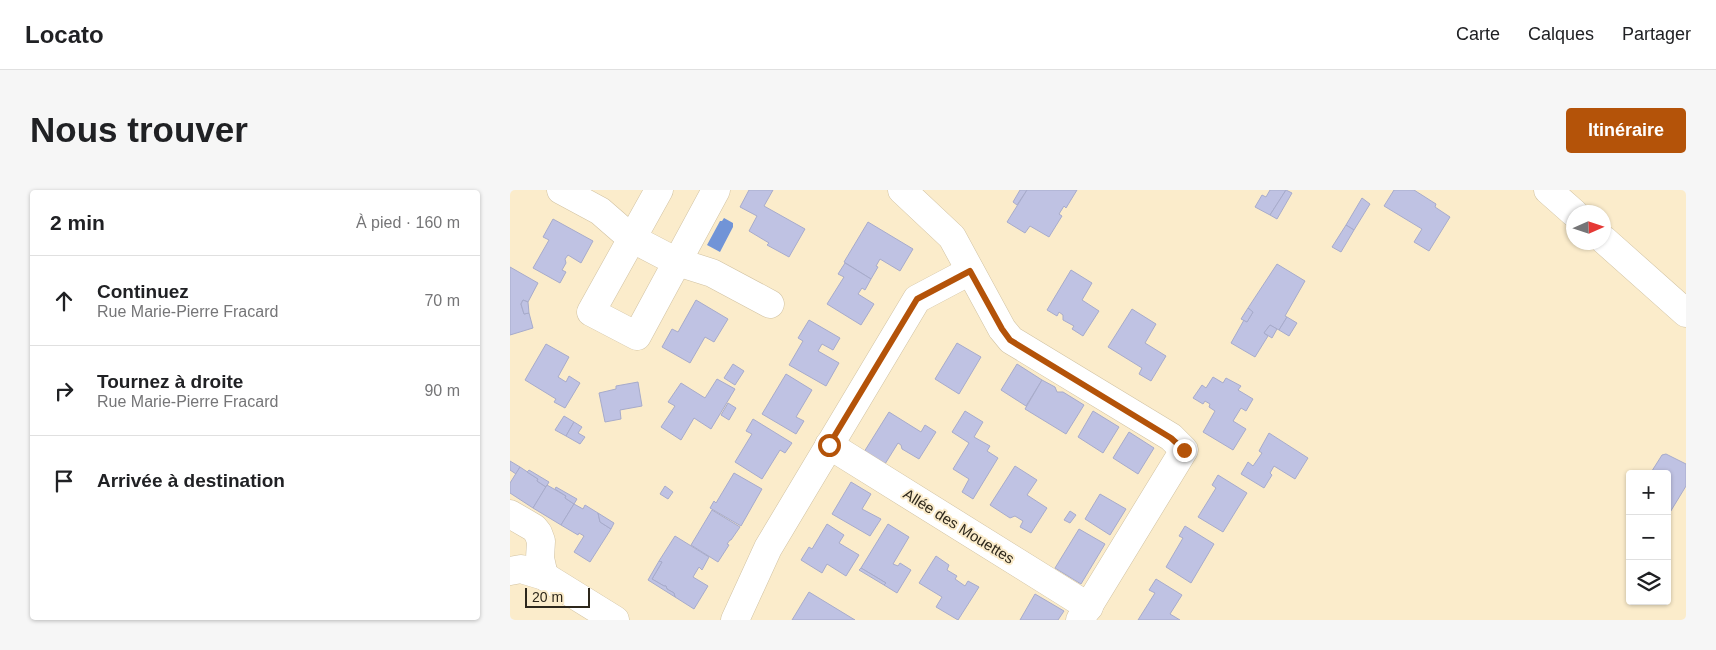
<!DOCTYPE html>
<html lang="fr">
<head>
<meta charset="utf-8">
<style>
	body { margin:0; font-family:Arial,sans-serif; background:#f6f6f6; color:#202124 }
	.controls { position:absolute; right:15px; bottom:15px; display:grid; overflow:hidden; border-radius:5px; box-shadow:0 1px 4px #0004 }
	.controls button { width:45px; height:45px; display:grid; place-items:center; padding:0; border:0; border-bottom:1px solid #e0e0e0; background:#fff; color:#202124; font:25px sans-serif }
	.compass { position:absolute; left:1056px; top:15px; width:45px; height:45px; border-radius:50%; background:#fff; box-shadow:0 1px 4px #0004; rotate:87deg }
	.scale { position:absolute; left:15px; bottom:12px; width:65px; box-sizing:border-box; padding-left:5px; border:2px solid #2d271b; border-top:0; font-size:14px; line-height:18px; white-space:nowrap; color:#2d271b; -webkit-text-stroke:4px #fbeccb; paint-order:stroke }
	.stop { position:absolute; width:15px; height:15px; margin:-11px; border:4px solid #b45309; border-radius:50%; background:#fff }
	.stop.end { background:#b45309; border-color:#fff; box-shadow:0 1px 5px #0008 }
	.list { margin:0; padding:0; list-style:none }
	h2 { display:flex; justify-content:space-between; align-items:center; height:65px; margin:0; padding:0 20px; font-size:21px }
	h2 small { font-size:16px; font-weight:400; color:#757577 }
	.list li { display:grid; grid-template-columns:32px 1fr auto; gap:15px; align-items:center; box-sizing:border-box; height:90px; padding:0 20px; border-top:1px solid #e0e0e0 }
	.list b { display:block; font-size:19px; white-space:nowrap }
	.list p { margin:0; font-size:16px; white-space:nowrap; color:#757577 }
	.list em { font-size:16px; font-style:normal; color:#757577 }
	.icon { flex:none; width:28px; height:28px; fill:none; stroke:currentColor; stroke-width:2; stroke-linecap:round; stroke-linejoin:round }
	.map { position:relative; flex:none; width:1176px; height:430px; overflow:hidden; border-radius:5px }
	header { display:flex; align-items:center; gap:30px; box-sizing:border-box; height:70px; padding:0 25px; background:#fff; border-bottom:1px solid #e0e0e0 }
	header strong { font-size:24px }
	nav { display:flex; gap:28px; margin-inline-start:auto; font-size:18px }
	.intro { display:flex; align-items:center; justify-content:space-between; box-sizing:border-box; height:120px; padding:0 30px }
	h1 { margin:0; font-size:35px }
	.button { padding:12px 22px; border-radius:5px; background:#b45309; color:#fff; font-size:18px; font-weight:700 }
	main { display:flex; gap:30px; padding:0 30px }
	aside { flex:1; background:#fff; border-radius:5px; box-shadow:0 1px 4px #0004 }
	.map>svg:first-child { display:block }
</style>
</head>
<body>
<header>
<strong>Locato</strong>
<nav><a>Carte</a><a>Calques</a><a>Partager</a></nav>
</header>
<div class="intro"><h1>Nous trouver</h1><a class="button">Itinéraire</a></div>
<main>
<aside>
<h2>2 min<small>À pied · 160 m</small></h2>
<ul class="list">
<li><svg class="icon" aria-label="ahead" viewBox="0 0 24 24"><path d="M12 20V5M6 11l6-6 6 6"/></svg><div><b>Continuez</b><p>Rue Marie-Pierre Fracard</p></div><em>70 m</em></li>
<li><svg class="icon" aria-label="right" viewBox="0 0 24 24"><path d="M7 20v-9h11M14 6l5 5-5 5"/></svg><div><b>Tournez à droite</b><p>Rue Marie-Pierre Fracard</p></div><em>90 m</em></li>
<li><svg class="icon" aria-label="arrive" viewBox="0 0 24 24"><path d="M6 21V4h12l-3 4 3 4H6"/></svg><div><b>Arrivée à destination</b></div></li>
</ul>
</aside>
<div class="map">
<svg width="1176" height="430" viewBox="0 0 1176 430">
	<rect width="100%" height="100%" fill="#fbeccb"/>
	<polygon fill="#7194d7" points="214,28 223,33 223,37 210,62 197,55 210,31 212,31"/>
	<g fill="#bfc2e3" stroke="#a7abcb">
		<polygon points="239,0 263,0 254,16 295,39 279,67 257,55 259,53 239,41 247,26 230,17"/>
		<polygon points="510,0 517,0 507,15 503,12"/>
		<polygon points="517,0 567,0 556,18 554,16 549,24 552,26 539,47 520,36 515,43 497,32"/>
		<polygon points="760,0 776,0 760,25 745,17 752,5 756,7"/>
		<polygon points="776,0 782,3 767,29 760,25"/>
		<polygon points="884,0 904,0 926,14 925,17 940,27 919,61 904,52 912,39 874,16"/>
		<polygon points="852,8 860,14 844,40 836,35"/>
		<polygon points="43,29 83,51 71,73 58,65 55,69 56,73 52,80 56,82 50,93 23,78 39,50 33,47"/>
		<polygon points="358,32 403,59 390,81 370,69 366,76 368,77 361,89 334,72"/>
		<polygon points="836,35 844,40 831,62 822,57"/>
		<polygon points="335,73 361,89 355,100 352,98 348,104 364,114 351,135 317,114 334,87 328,84"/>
		<polygon points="767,74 795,91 775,126 777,127 769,140 760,135 754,143 758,146 745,167 721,153 734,130 737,132 743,122 738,118"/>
		<polygon points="0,77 28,93 18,112 13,110 11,114 14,124 19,123 23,138 0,145"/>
		<polygon points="561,80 582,93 572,110 589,121 573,146 562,139 564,136 553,130 553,125 549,122 547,126 537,120"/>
		<polygon points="13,110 18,112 19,123 14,124 11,114"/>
		<polygon points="186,110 218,129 204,152 195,147 180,173 152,157 162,139 168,142"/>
		<polygon points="738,118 743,122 737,132 731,129"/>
		<polygon points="622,119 646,134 635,153 656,166 641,191 629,184 632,178 598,157"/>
		<polygon points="777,127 787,133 779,146 769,140"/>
		<polygon points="299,130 330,148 323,160 312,154 308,161 329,173 316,196 279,175 293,151 288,148"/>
		<polygon points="760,135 767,139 762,148 754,143"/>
		<polygon points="447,153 471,167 449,204 425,189"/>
		<polygon points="36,154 59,167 48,187 56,192 59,186 70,193 55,218 44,212 46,209 15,190"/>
		<polygon points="223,174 234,181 225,195 214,188"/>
		<polygon points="507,174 532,190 516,216 491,200"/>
		<polygon points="276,184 302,200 286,227 294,231 286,244 252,224"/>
		<polygon points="703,187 713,193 716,188 731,196 728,200 743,209 736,221 731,218 723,231 736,239 723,260 693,242 705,221 699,217 700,214 695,211 693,214 683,208 692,195 696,198"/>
		<polygon points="207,189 225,199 201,239 184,228 171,250 151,237 165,216 158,212 171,193 195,208"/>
		<polygon points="532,190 545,197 547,202 553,202 574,215 556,244 515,219"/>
		<polygon points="128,192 132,216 110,220 111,229 95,232 89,203 106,199 106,196"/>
		<polygon points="218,213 226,218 219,230 211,225"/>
		<polygon points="455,221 473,232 464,247 480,256 477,261 488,268 463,309 452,302 459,289 443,279 459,253 442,242"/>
		<polygon points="583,221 609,237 593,263 568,247"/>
		<polygon points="379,222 411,242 415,235 426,242 409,269 392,259 391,255 388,253 375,274 354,262"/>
		<polygon points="54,226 64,232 56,246 45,240"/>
		<polygon points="243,229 282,253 275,263 270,260 252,289 225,272 242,244 236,241"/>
		<polygon points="64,232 72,237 68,243 75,247 70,254 56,246"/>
		<polygon points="619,242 644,258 628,284 603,268"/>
		<polygon points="759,243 798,268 785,289 764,276 760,283 762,285 754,298 731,284 738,272 743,276 752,263 749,261"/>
		<polygon points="1156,264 1176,274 1176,296 1159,324 1157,323 1157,284 1140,284 1152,265"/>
		<polygon points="0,271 10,277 6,284 0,280"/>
		<polygon points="505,276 527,290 517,305 537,318 521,343 510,337 513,331 505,326 500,328 480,315"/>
		<polygon points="10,277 28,289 27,291 36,297 23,318 0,303 0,293"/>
		<polygon points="19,280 39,292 36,297 27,291 28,289 17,282"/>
		<polygon points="224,283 252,299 231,336 200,318 204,311 206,313"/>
		<polygon points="708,285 737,303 713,342 688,327 706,298 702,295"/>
		<polygon points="341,292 361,304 352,319 371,329 360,346 322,324"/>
		<polygon points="37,295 56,306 55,308 64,314 51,335 23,318"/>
		<polygon points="155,296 163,302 158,309 150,304"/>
		<polygon points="46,297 67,309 64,314 55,308 56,306 45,299"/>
		<polygon points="590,304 616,319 600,345 575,329"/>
		<polygon points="64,314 73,319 75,315 88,323 90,332 101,339 80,372 64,362 74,346 69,343 68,345 51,335"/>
		<polygon points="202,320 230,337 221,350 220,350 217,354 219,355 208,372 181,355"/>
		<polygon points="560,321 566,325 560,333 554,330"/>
		<polygon points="88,323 104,333 101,339 90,332"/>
		<polygon points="317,334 334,345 329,353 349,365 336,386 317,374 312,383 291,370 299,357 302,359"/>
		<polygon points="378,334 399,347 383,374 388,376 390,373 401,380 387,403 374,395 376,393 351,378"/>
		<polygon points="675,336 704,354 681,393 656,377 673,348 669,346"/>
		<polygon points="569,339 595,354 571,394 545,378"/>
		<polygon points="165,346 199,367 192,380 189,377 183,387 198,396 184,419 165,407 164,403 157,399 156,396 154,396 142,389 152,372 149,371"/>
		<polygon points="426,366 439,375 437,380 447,386 445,389 455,396 458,391 469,397 448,430 426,417 432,407 409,393"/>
		<polygon points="149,371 152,372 142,389 154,396 156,396 157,399 164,403 165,407 138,390"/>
		<polygon points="351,378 376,393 374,395 349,380"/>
		<polygon points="646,389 672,405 660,424 670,430 628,430 645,403 639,400"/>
		<polygon points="299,402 345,430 282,430"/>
		<polygon points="525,404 554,421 548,430 510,430"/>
	</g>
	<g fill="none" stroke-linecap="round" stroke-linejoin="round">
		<defs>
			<g id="minor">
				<polyline points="51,0 90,21 121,48 167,72 202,83 260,114"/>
				<polyline points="149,0 81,122 127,146 206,0"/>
				<polyline points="392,0 442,47 492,139 501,150 661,247 674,260 570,430"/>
				<polyline points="1038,0 1064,23"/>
				<polyline points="1094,50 1176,123"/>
				<polyline points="319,255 579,417"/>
				<polyline points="0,324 24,338 28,343 31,351 30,368 34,386"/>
				<polyline points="0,381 11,379 34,386 105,430"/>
				<polyline points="225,430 258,358 407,109 460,81"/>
			</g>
		</defs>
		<use href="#minor" stroke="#d1c2a2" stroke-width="29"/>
		<use href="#minor" stroke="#fff" stroke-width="28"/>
	</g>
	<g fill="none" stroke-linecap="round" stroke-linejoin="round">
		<polyline stroke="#b45309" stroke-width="6" points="319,255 407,109 460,81 492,139 500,150 661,248 674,260"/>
	</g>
	<g text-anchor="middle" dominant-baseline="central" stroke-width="4" stroke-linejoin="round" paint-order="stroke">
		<g font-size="15" fill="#2d271b" stroke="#fbeccb">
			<text transform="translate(449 336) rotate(32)">Allée des Mouettes</text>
		</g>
	</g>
</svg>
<div class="controls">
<button>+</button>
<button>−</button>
<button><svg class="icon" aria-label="layers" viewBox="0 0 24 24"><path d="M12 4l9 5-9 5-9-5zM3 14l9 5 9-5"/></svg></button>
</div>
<svg class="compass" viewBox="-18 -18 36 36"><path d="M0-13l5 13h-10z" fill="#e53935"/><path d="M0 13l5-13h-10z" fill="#757577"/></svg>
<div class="scale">20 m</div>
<div class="stop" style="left:319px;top:255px"></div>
<div class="stop end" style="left:674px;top:260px"></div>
</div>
</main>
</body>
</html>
